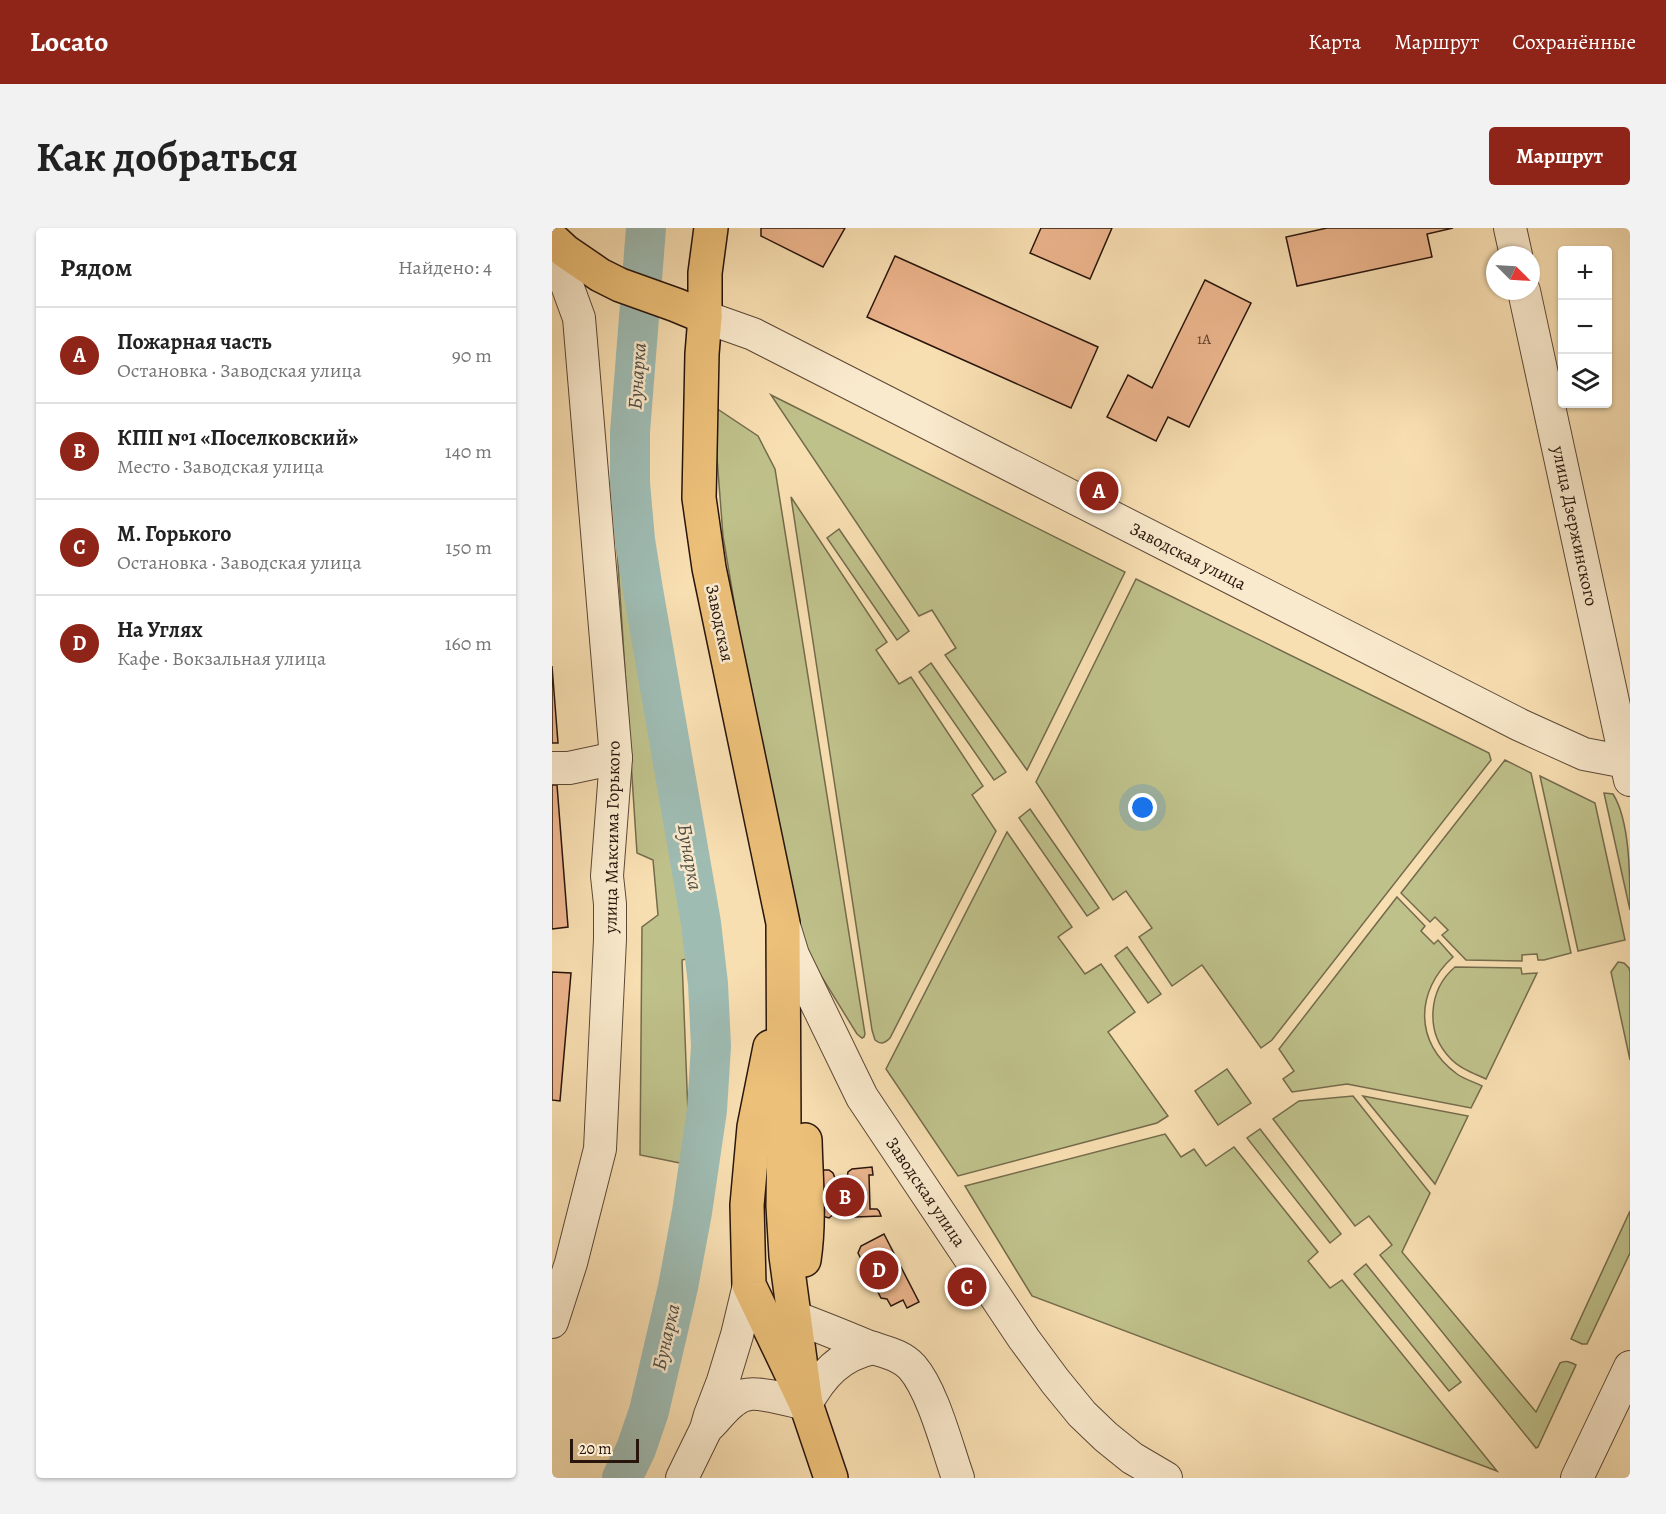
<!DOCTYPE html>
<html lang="ru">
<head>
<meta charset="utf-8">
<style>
	body { margin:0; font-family:Alegreya,serif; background:#f2f2f2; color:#222 }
	.controls { position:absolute; right:18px; top:18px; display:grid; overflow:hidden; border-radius:6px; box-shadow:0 2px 4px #0004 }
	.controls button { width:54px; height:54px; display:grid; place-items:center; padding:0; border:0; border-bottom:2px solid #e0e0e0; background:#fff; color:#222; font:30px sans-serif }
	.compass { position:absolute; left:934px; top:18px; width:54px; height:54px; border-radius:50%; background:#fff; box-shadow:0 2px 4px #0004; rotate:114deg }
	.scale { position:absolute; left:18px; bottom:15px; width:69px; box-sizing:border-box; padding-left:6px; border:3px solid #28150c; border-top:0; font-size:16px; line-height:21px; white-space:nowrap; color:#28150c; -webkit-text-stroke:4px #faeacd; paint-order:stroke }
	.you { position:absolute; left:591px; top:580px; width:21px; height:21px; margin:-15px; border:4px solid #fff; border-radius:50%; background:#1a73e8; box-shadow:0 0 0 9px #1a73e833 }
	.badge { display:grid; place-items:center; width:39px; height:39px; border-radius:50%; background:#8f2418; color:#fff; font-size:20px; font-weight:700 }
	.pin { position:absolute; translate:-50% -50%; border:3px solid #fff; box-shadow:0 2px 6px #0006 }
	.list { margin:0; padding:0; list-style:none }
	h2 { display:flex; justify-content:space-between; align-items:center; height:78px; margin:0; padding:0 24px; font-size:26px }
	h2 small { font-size:20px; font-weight:400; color:#767676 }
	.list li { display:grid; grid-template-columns:39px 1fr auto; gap:18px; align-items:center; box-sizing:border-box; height:96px; padding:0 24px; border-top:2px solid #e0e0e0 }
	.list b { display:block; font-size:22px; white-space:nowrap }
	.list p { margin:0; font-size:20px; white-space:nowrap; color:#767676 }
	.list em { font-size:20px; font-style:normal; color:#767676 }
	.icon { flex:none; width:33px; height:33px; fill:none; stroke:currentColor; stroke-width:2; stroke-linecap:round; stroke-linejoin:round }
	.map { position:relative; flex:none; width:1078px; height:1250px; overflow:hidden; border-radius:6px }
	header { display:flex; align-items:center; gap:36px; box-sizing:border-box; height:84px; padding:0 30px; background:#8f2418; color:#fff }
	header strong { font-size:28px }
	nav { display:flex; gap:33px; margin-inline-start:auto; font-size:21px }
	.intro { display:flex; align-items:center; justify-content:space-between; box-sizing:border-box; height:144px; padding:0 36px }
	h1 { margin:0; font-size:42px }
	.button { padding:15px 27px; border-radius:6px; background:#8f2418; color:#fff; font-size:21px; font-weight:700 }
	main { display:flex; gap:36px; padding:0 36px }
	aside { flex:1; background:#fff; border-radius:6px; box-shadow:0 2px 4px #0004 }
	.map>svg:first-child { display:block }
</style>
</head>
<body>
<header>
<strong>Locato</strong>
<nav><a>Карта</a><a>Маршрут</a><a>Сохранённые</a></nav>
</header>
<div class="intro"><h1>Как добраться</h1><a class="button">Маршрут</a></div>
<main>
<aside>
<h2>Рядом<small>Найдено: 4</small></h2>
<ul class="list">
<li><span class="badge">A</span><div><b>Пожарная часть</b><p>Остановка · Заводская улица</p></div><em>90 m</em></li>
<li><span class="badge">B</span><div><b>КПП №1 «Поселковский»</b><p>Место · Заводская улица</p></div><em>140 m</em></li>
<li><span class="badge">C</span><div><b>М. Горького</b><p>Остановка · Заводская улица</p></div><em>150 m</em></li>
<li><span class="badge">D</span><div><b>На Углях</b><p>Кафе · Вокзальная улица</p></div><em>160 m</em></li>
</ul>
</aside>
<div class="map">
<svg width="1078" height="1250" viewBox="0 0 1078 1250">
	<rect width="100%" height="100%" fill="#f8dfb2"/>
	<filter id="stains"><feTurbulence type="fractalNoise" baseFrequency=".00333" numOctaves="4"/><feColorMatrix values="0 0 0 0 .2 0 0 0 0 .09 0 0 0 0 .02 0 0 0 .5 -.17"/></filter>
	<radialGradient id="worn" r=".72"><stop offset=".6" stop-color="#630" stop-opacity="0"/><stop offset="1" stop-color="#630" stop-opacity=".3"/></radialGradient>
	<g fill="#bfc18b" stroke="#746b4c" stroke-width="1.5">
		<polygon points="219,167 573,344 475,542 393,427 404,420 380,382 367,388"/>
		<polygon points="164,180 206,208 223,241 313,806 312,809 310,810 305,806 260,733 253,718 233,650 185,391 171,308 163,204"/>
		<path d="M239 269 335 414 324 422 347 456 359 449 431 558 420 567 444 603 338 810C333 815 329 817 323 812L320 802Z"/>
		<polygon points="68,274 96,440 127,577 153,726 130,732 138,937 88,927 90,699 106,687 101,632 85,625 62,275"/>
		<polygon points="287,301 357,403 345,412 275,310"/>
		<polygon points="584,351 937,525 939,532 720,812 709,820 650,737 620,758 587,709 600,700 574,663 561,672 484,554"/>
		<polygon points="379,435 454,544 442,552 367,444"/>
		<polygon points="953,532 979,545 1019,725 992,732 986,732 985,726 970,727 970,733 914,732 890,707 896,702 883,689 878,694 849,665"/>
		<polygon points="988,548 1043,575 1073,712 1026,723"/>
		<path d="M1052 565 1061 566C1078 593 1078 648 1078 682Z"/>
		<polygon points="478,581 547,680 535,688 467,590"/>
		<polygon points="455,604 520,699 506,709 533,746 549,736 583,784 556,804 616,888 605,895 406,948 334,841"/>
		<path d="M845 669 873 698 869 703 882 716 886 712 901 729C863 763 862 815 905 846 912 851 922 854 930 858L919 880 795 856 740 864 731 851 742 843 727 821Z"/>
		<polygon points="575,719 609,766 596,775 563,728"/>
		<polygon points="1066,734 1072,735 1077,740 1078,744 1078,832 1059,744"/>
		<path d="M903 739 969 740 970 746 985 745 934 851C921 845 907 840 898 830 873 804 876 762 903 739Z"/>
		<polygon points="675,841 699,875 666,897 643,863"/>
		<path d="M801 868 878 965 850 1024 984 1184 1008 1135C1014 1132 1018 1134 1024 1137L986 1219 984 1220 828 1027 840 1017 817 988 803 998 721 891 747 873Z"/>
		<polygon points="811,868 916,888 883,956"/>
		<polygon points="708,901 789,1006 778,1015 695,910"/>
		<polygon points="613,906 629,929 642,921 654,938 682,919 766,1024 756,1033 778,1060 790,1052 945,1243 480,1068 413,958"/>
		<polygon points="1078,983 1078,1025 1035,1116 1030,1116 1019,1111"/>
		<polygon points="814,1036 909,1154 897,1163 802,1046"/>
	</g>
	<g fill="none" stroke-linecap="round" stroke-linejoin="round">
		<polyline stroke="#9fbcb3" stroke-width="40" points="70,1250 84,1221 97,1183 126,1059 140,984 155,882 159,818 156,756 149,695 91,362 83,312 78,255 78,204 94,0"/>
	</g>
	<g fill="#edb58d" stroke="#28150c" stroke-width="1.5">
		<polygon points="209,0 293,0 271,39 209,8"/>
		<polygon points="489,0 560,0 538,51 478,25"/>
		<polygon points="775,0 901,0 875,6 880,29 745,58 734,9"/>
		<polygon points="343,28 546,119 519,180 315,89"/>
		<polygon points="653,52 699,75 637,199 616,189 604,213 555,189 576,147 600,160"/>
		<polygon points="0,438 6,515 0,515"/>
		<polygon points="0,557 5,557 16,699 0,701"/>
		<polygon points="0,744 19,745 8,873 0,872"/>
		<polygon points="320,939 321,947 317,947 318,981 325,981 327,983 329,988 303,989 297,984 296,979 283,980 283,985 277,990 270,988 261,942 277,942 281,945 283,950 295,950 296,944 300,941"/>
		<polygon points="332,1006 367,1074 355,1080 351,1072 339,1078 335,1071 329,1070 306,1025 309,1018"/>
	</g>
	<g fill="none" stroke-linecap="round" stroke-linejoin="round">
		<defs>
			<g id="minor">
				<polyline points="958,0 964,27"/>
				<polyline points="0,16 27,90 64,530 55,648 58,676 58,711 48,921 19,1035 0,1094"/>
				<polyline points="972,63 1078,552"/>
				<polyline points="153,89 201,106 968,497 1032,526 1074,534"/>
				<polyline points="0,540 17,540 64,530"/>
				<polyline points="233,701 241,727 310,869 472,1111 503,1153 530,1186 554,1209 580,1230 614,1250"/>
				<path d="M242 1089C266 1098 291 1108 315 1118 331 1124 348 1126 360 1139 381 1163 395 1219 406 1250"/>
				<path d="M158 1197C168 1187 178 1171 193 1167 205 1163 241 1173 254 1176 270 1147 288 1127 321 1120"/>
				<polyline points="130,1250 154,1201 158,1187 171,1153 185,1107 197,1057"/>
				<polyline points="1025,1250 1078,1139"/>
			</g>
			<g id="major">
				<polyline points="159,0 153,45 153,89 150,126 147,270 157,340 231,695 232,900 231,978 234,1028 254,1176"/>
				<polyline points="0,11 13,23 48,47 68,57 124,77 153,89"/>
				<polyline points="218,819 202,899 195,977 197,1057 254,1176 279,1250"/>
				<path d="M252 1032C258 993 254 952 253 912"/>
			</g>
		</defs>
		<use href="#minor" stroke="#5c4836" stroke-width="34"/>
		<use href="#major" stroke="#28150c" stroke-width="36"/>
		<use href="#minor" stroke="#faeacd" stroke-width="32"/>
		<use href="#major" stroke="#ecc079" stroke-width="33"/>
	</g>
	<g text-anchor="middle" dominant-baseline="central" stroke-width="5" stroke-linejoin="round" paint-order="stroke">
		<g font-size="15" fill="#593d2c">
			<text x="652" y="111">1А</text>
		</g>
		<g font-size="18" fill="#28150c" stroke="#faeacd">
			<text transform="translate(1023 298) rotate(78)">улица Дзержинского</text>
			<text transform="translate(636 328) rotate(27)">Заводская улица</text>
			<text transform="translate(168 395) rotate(78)">Заводская</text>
			<text transform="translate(60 609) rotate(-89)">улица Максима Горького</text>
			<text transform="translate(374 964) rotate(56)">Заводская улица</text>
		</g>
		<g font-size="20" font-style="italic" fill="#524f46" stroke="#faeacd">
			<text transform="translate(85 148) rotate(-86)">Бунарка</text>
			<text transform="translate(138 629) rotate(80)">Бунарка</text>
			<text transform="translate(114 1109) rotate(-77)">Бунарка</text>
		</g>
	</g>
	<rect width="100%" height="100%" filter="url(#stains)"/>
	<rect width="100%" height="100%" fill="url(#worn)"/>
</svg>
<div class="controls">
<button>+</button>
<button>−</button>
<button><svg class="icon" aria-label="layers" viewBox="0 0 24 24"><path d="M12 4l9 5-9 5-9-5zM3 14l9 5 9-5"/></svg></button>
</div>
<svg class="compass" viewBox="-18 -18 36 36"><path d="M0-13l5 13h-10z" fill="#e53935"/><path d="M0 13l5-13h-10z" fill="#767676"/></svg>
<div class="scale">20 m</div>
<div class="you"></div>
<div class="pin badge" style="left:547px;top:263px">A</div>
<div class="pin badge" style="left:293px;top:969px">B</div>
<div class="pin badge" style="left:415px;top:1059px">C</div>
<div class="pin badge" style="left:327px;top:1042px">D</div>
</div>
</main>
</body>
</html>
